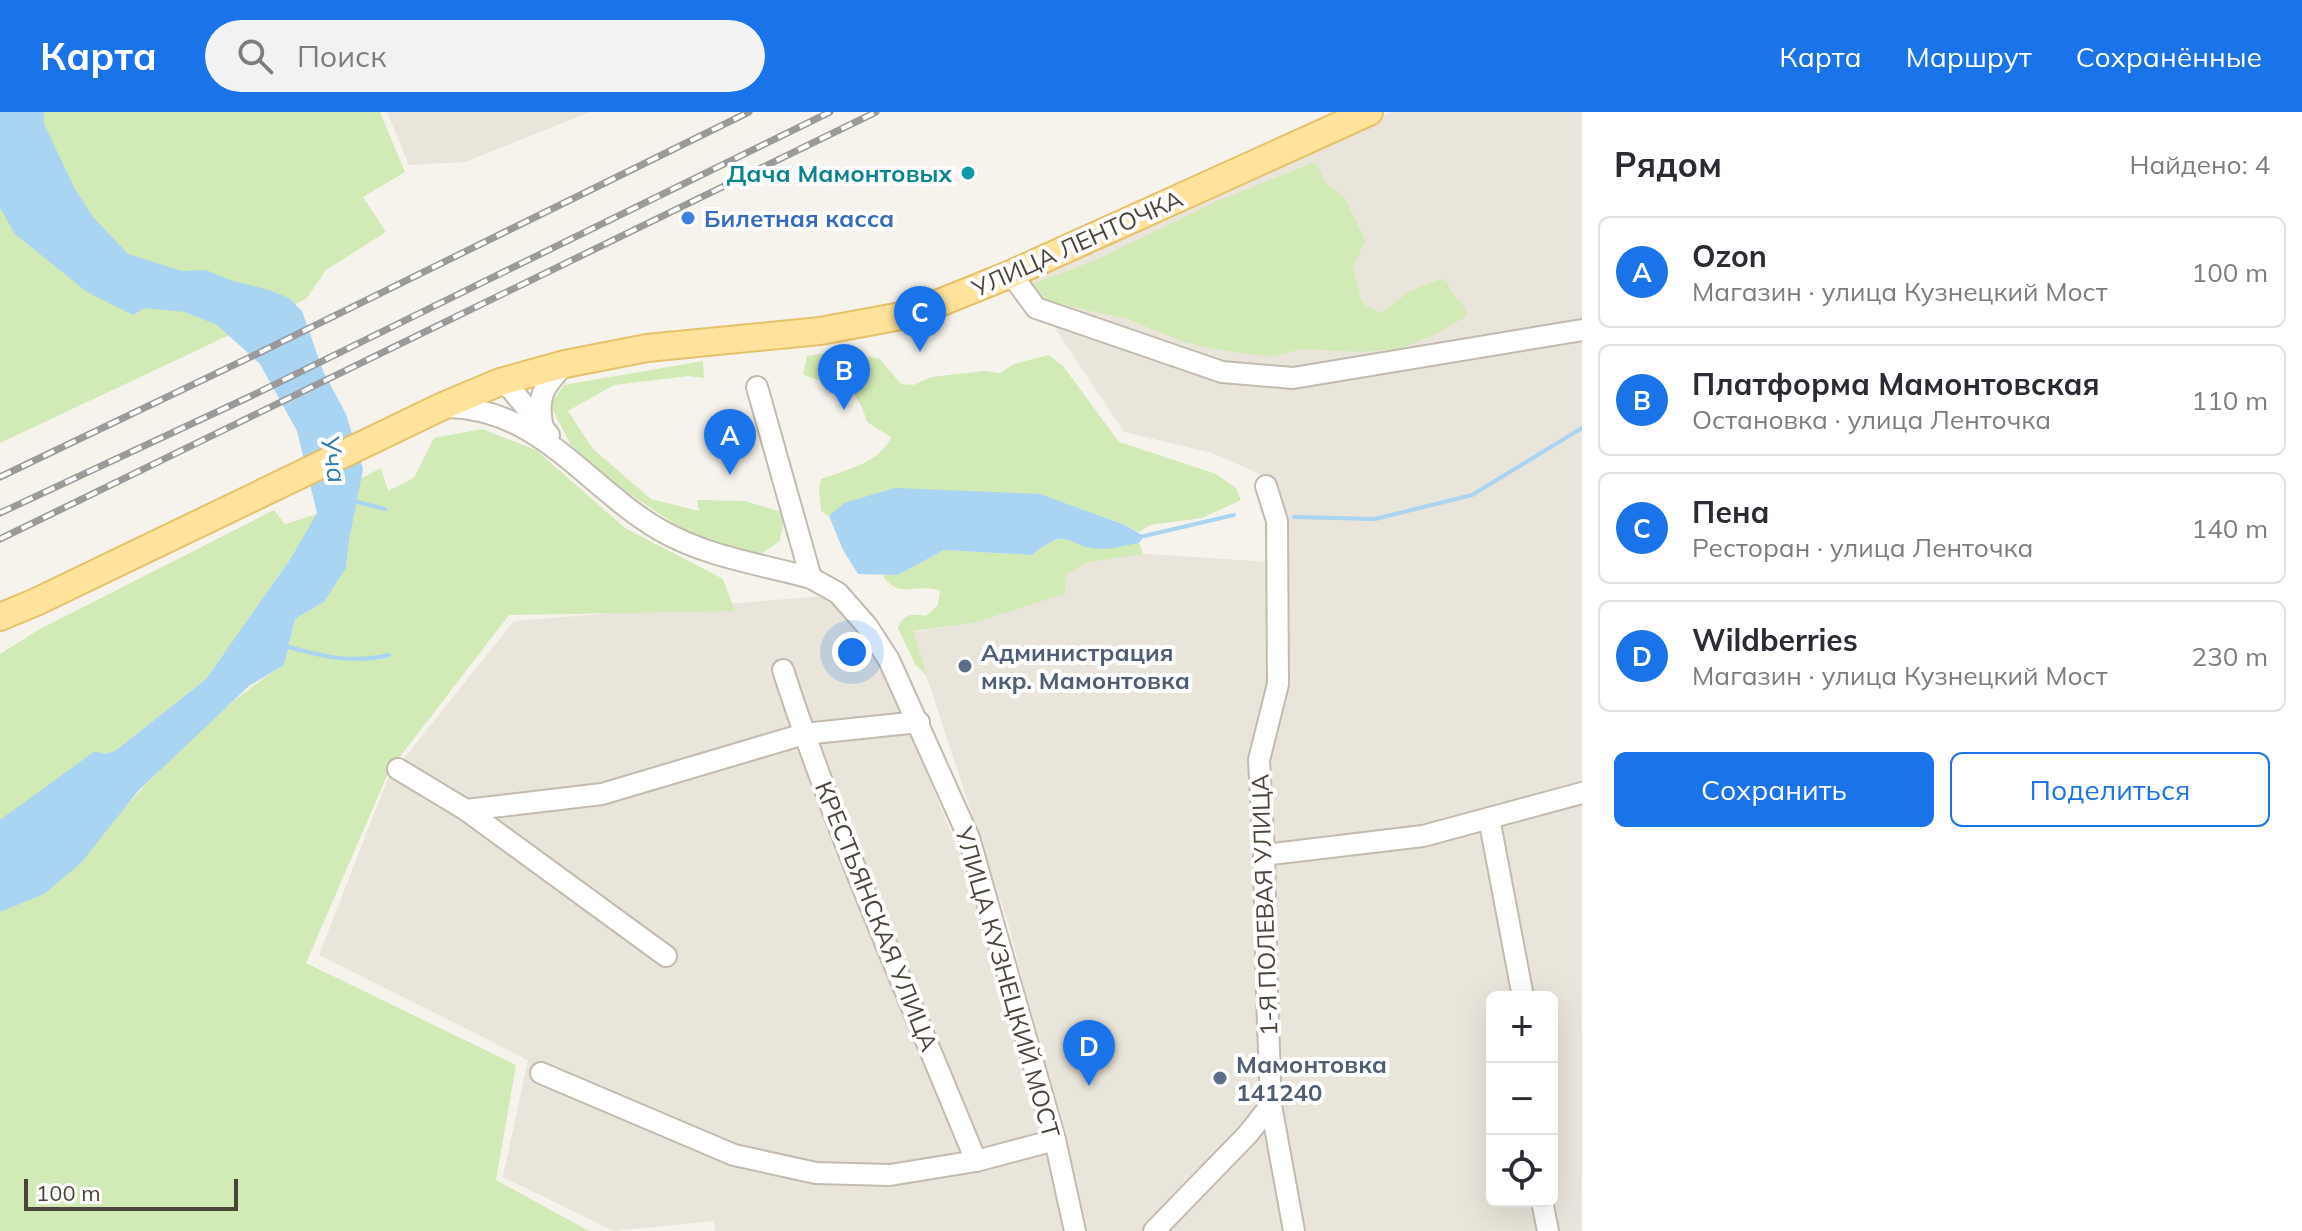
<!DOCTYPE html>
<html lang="ru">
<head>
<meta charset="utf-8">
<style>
	body { margin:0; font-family:Mulish,sans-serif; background:#f2f2f3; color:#2b2b33 }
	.controls { position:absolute; right:24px; bottom:24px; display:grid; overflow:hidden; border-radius:12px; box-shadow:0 8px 32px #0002 }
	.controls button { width:72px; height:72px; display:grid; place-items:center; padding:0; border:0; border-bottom:2px solid #e1e1e2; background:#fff; color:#2b2b33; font:40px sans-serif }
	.scale { position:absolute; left:24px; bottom:20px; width:214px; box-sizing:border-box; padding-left:8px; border:4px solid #4b4439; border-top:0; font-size:22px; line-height:28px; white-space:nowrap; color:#4b4439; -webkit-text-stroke:6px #fff; paint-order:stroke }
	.you { position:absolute; left:852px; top:540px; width:28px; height:28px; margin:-20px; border:6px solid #fff; border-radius:50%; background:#1a73e8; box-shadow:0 0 0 12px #1a73e833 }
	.badge { display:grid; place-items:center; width:52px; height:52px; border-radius:50%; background:#1a73e8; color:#fff; font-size:26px; font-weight:700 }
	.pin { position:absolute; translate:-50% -66px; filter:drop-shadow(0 2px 4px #0008) }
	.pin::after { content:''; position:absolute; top:42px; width:28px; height:24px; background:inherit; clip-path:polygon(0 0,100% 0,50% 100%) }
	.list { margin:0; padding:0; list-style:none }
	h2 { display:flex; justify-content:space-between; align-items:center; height:104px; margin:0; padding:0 32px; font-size:34px }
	h2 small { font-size:26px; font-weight:400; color:#7c7c81 }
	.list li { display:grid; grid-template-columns:52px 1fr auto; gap:24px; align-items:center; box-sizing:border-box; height:112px; margin:0 16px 16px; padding:0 16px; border:2px solid #e1e1e2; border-radius:12px }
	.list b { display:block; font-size:30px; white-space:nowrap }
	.list p { margin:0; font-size:26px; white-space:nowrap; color:#7c7c81 }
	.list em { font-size:26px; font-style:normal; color:#7c7c81 }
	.actions { display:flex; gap:16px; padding:24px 32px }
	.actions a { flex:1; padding:18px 0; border:2px solid #1a73e8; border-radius:12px; text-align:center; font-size:28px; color:#1a73e8 }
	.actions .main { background:#1a73e8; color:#fff }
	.icon { flex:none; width:44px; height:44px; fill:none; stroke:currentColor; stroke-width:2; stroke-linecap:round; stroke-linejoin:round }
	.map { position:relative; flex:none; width:1582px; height:1119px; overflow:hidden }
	header { display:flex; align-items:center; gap:48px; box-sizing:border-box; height:112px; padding:0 40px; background:#1a73e8; color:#fff }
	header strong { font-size:38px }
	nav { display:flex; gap:44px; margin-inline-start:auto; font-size:28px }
	.search { width:560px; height:72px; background:#f2f2f3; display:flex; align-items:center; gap:20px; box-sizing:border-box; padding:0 28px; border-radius:44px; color:#7c7c81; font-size:30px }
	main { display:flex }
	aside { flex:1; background:#fff }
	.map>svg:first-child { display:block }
</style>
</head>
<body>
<header>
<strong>Карта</strong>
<div class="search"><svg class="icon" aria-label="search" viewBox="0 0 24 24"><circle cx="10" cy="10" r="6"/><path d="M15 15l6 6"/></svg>Поиск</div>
<nav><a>Карта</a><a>Маршрут</a><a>Сохранённые</a></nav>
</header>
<main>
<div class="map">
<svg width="1582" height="1119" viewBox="0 0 1582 1119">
	<rect width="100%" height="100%" fill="#f6f3ec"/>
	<g fill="#eae5da" fill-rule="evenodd">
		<polygon points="387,0 590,0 465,50 409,53"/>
		<path d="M1392 0H1582V1119H1304L1277 991 1265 646 1284 562 1287 408 1264 364 1212 341 1124 320 1023 168ZM1492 885H1552V1089H1492Z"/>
		<polygon points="1134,441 1270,450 1272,562 1253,647 1287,1119 1085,1119 1009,815 912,520 973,511 1064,482 1066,462 1089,450"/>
		<polygon points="825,484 857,519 883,556 972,771 1045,1028 1064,1119 715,1119 714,1109 614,1119 503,1065 528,948 319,843 388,666 514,509"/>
	</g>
	<g fill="#d2eab5">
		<polygon points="0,0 380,0 405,60 363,85 386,120 326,158 306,187 0,331"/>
		<path d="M1315 50 1326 71 1344 85 1365 128 1353 156 1361 187 1366 194 1381 201 1410 179 1441 167 1448 170C1450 185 1465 189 1467 204L1434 223 1402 236 1364 240 1301 237 1271 245 1221 238 1184 230 1127 207 1060 192 1049 189 1032 172 1094 149 1213 91Z"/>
		<path d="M840 239 880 247 901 272 913 273 932 265 984 259 1000 261 1014 252 1049 243 1063 254 1119 330 1216 362 1236 376 1241 388 1202 406 1150 413 1139 420 1125 413 1039 382 845 391 829 404 821 399 819 377 821 367C845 358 880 351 891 325L867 310C862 291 851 274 835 264 822 270 815 268 803 262L807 244Z"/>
		<polygon points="703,249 704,266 688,264 614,273 568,299 593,337 651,387 699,399 697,388 745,389 785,401 780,429 755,446 688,421 603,364 571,333 550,293 564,273"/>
		<path d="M482 317 536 338 625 416 723 467 735 499 509 503 389 659 306 851 516 953 496 1068 589 1119H0V542L40 517 274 398 285 412 317 402 291 446 206 567 115 639 105 642 97 728C149 666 215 596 284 553L295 507 324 490 346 456 349 429 360 367 381 356 388 379 414 366 434 326Z"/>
		<path d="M1063 426 1099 437 1139 431 1143 442 1089 450 1066 462 1065 482 973 511 913 519 927 564 915 552 898 516C904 501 911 502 926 504L938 493 940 479C915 470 900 489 882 463H898L944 438 1032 443 1047 431Z"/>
	</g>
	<g fill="#a9d4f2">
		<polygon points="0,0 44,0 44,12 75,77 93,105 128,142 182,159 206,158 230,168 269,178 289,186 302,199 323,259 346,302 363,357 349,429 346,456 324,490 295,507 284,553 249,574 138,679 81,751 44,782 0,800 0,708 95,639 105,642 115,639 206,567 291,446 317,401 297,319 260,252 217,213 185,200 145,196 133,203 87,180 15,122 0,96"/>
		<path d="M895 376 1040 382 1125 413 1144 424 1139 431C1127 433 1114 437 1101 437 1065 436 1071 411 1032 443L944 438 898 463 858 462 843 438 829 404 844 391Z"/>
	</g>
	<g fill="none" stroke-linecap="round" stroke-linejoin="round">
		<g stroke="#a9d4f2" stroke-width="4">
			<polyline points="353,389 385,397"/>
			<polyline points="1294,405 1375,407 1472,383 1582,316"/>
			<polyline points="1144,424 1234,403"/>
			<path d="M285 534C321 544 351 552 389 543"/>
		</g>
		<defs>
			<g id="minor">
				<polyline points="1011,162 1036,196 1222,260 1293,266 1582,218"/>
				<polyline points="500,270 511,277 549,323"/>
				<polyline points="757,275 811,466"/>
				<path d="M447 295C540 296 586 375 660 418 707 445 760 452 811 466L838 481 867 514 889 548 969 726 1055 1028 1075 1119"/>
				<path d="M543 316C536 285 543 275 565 252"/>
				<polyline points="1266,374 1277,409 1278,572 1259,648 1264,743 1267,884 1271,993 1294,1119"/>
				<path d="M783 558C837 725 910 887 976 1049"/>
				<polyline points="398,657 466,698 666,844"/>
				<polyline points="466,698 602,682 804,622 919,610"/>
				<polyline points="1489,706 1523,885"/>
				<polyline points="1264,743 1423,724 1582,681"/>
				<polyline points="541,961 734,1043 816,1061 890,1063 976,1049 1055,1028"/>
				<polyline points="1542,1089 1548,1119"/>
				<polyline points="1154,1119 1248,1022 1271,993"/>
			</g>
			<polyline id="major" points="0,505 36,490 443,294 500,270 565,252 647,236 820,219 912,202 1011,162 1369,0"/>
		</defs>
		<use href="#minor" stroke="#c2bbae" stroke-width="24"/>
		<use href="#major" stroke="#e6c16a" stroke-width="30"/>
		<use href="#minor" stroke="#fff" stroke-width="20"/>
		<use href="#major" stroke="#ffe39c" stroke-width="26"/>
		<defs>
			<g id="rail">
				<polyline points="0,365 265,238 749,0"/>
				<polyline points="0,401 249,285 830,0"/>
				<polyline points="0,427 876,0"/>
			</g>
		</defs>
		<use href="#rail" stroke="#9a9a9a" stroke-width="7"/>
		<use href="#rail" stroke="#fff" stroke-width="4" stroke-dasharray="12" stroke-linecap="butt"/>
	</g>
	<circle fill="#0f9aa8" stroke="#fff" stroke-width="3" cx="968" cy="61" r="8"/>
	<circle fill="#3f7fe0" stroke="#fff" stroke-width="3" cx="688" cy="106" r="8"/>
	<g fill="#5c6f8a" stroke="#fff" stroke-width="3">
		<circle cx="965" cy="554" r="8"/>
		<circle cx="1220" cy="966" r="8"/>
	</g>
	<g text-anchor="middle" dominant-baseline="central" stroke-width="8" stroke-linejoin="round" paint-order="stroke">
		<g font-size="24" font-weight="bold" fill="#0d838f" stroke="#fff" text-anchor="end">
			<text x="952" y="61">Дача Мамонтовых</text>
		</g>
		<g font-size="24" font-weight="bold" fill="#366cbe" stroke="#fff" text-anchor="start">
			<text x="704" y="106">Билетная касса</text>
		</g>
		<g font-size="24" fill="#4b4439" stroke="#fff">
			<text transform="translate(1077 131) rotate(-24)">УЛИЦА ЛЕНТОЧКА</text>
			<text transform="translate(1264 793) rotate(-92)">1-Я ПОЛЕВАЯ УЛИЦА</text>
			<text transform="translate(877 804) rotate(68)">КРЕСТЬЯНСКАЯ УЛИЦА</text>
			<text transform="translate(1008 870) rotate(74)">УЛИЦА КУЗНЕЦКИЙ МОСТ</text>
		</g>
		<g font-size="24" font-weight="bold" fill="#4e5e75" stroke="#fff" text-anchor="start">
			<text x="981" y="540">Администрация<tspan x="981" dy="28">мкр. Мамонтовка</tspan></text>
			<text x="1236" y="952">Мамонтовка<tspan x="1236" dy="28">141240</tspan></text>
		</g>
		<g font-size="26" font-style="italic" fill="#2e7ab2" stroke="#fff">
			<text transform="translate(334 347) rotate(80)">Уча</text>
		</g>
	</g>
</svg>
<div class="controls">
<button>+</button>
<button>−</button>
<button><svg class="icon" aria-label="locate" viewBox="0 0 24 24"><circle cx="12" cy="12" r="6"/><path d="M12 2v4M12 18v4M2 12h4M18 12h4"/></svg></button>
</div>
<div class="scale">100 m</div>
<div class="you"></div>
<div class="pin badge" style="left:730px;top:363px">A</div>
<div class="pin badge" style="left:844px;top:298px">B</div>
<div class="pin badge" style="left:920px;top:240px">C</div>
<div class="pin badge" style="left:1089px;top:974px">D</div>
</div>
<aside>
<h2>Рядом<small>Найдено: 4</small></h2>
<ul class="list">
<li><span class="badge">A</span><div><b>Ozon</b><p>Магазин · улица Кузнецкий Мост</p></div><em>100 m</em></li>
<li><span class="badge">B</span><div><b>Платформа Мамонтовская</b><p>Остановка · улица Ленточка</p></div><em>110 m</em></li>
<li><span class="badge">C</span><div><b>Пена</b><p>Ресторан · улица Ленточка</p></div><em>140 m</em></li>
<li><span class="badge">D</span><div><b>Wildberries</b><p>Магазин · улица Кузнецкий Мост</p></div><em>230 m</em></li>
</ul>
<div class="actions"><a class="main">Сохранить</a><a>Поделиться</a></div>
</aside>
</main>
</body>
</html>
